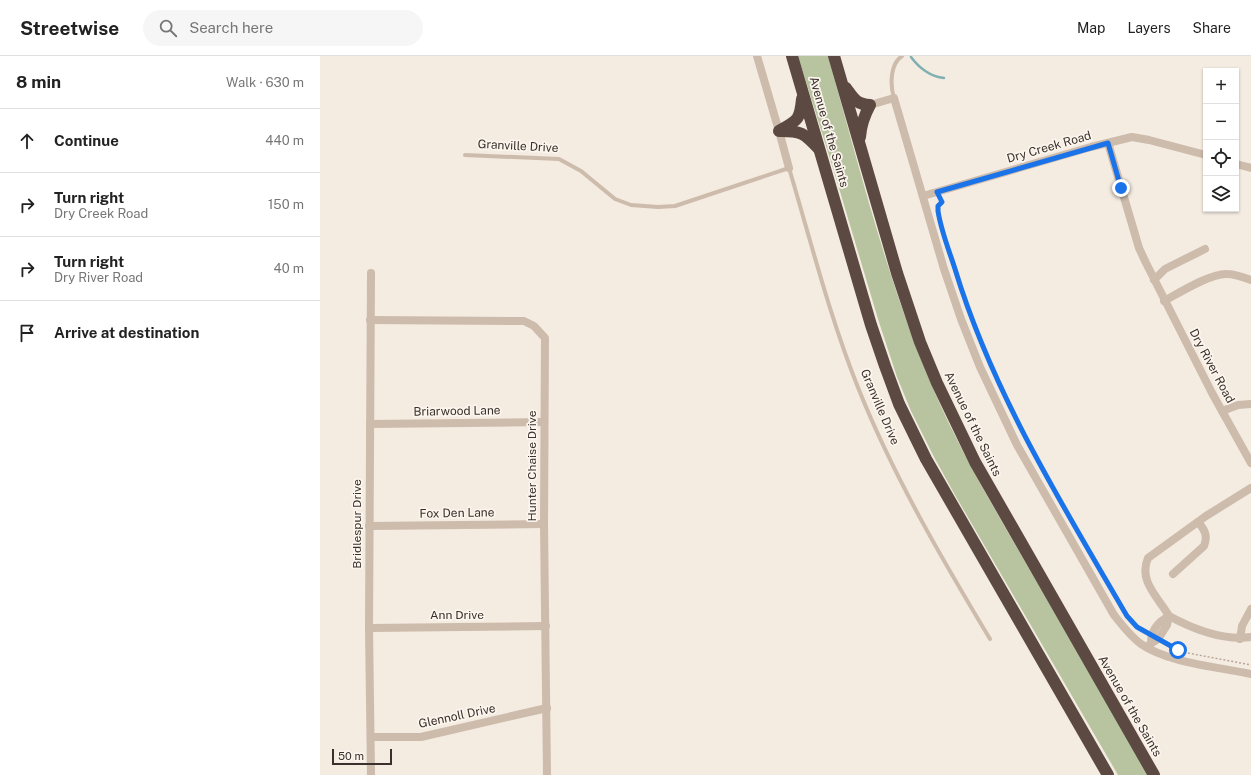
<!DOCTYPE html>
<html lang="en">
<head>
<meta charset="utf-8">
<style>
	body { margin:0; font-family:"Public Sans",sans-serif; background:#f6f6f6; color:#222 }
	.controls { position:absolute; right:12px; top:12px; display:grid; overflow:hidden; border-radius:0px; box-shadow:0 1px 3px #0004 }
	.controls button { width:36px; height:36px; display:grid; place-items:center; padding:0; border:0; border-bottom:1px solid #e0e0e0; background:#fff; color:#222; font:20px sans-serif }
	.scale { position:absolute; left:12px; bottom:10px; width:60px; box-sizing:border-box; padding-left:4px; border:2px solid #3b302b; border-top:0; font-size:11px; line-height:14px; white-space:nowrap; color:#3b302b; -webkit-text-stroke:3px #fbf5ee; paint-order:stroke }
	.stop { position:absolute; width:12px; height:12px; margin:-9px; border:3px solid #1a73e8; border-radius:50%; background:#fff }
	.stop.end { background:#1a73e8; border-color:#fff; box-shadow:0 1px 4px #0008 }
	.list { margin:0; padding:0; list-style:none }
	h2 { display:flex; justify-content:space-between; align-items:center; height:52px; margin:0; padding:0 16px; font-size:17px }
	h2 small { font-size:13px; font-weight:400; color:#767676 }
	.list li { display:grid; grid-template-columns:26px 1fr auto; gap:12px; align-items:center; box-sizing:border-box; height:64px; padding:0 16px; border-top:1px solid #e0e0e0 }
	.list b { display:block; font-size:15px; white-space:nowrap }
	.list p { margin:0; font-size:13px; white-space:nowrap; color:#767676 }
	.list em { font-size:13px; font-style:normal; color:#767676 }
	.icon { flex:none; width:22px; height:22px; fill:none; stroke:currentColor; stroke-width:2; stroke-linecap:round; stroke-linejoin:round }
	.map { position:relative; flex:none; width:931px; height:719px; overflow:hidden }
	header { display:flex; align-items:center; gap:24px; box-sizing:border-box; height:56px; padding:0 20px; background:#fff; border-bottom:1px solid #e0e0e0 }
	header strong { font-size:19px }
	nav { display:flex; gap:22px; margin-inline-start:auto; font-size:14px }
	.search { width:280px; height:36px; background:#f6f6f6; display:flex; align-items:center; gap:10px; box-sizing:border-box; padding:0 14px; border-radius:22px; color:#767676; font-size:15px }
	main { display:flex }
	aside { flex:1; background:#fff }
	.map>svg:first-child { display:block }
</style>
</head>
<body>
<header>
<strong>Streetwise</strong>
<div class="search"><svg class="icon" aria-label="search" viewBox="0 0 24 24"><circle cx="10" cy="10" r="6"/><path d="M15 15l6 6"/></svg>Search here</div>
<nav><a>Map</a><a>Layers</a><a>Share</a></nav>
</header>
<main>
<aside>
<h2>8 min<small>Walk · 630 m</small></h2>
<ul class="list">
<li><svg class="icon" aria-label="ahead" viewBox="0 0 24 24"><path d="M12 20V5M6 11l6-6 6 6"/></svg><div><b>Continue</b></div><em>440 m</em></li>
<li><svg class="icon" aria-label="right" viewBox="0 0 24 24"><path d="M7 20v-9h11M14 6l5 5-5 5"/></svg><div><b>Turn right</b><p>Dry Creek Road</p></div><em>150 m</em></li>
<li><svg class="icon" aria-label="right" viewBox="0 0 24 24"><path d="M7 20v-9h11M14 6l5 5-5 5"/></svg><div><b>Turn right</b><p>Dry River Road</p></div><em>40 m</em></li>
<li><svg class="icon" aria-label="arrive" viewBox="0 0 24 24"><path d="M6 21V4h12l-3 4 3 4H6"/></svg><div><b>Arrive at destination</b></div></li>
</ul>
</aside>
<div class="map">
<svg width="931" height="719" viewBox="0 0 931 719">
	<rect width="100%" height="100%" fill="#f4ebe1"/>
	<path fill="#b8c4a0" d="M478 0H508C540 113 568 229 615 337 642 399 677 457 711 516 750 583 789 651 828 719H798L635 439 614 401 591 355 577 321 558 263 516 122Z"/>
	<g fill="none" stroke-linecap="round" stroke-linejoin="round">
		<path stroke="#7fb0b2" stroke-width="2.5" d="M591 1C599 12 611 21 624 22"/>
		<g stroke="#b9a596" stroke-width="1.5" stroke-dasharray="2 2" stroke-linecap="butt">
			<polyline points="621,144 622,146 618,150 619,159 640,232 654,270 686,345 709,390 807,560 817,571 825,576"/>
			<polyline points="844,587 858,595"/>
			<polyline points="868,597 931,609"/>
		</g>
		<g stroke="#cdbbac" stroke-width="4">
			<path d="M574 42C570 29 570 8 582 0"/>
			<path d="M145 99 239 103 261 115 295 143 311 149 338 151 355 150 469 112C491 186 510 262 539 334 574 421 622 503 670 583"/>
		</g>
		<g stroke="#cdbbac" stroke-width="8">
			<polyline points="437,0 459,75 469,112"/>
			<path d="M550 49 574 42 624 213 641 263 660 311 697 389 794 559C802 569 810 580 821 588 848 607 899 611 931 618"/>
			<polyline points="788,87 819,192 826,207 892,337 931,407"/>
			<polyline points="916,108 931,112"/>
			<polyline points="603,140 771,91 812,81 829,84 886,99"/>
			<polyline points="51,217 49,572 51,719"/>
			<polyline points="834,224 845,213 885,193"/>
			<path d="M844 245C859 237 891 217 907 218 915 218 923 221 931 224"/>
			<polyline points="50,264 204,265 214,270 225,282 224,468 227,719"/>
			<polyline points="902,355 918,349 931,348"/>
			<polyline points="50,368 224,366"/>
			<polyline points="49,470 224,468"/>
			<path d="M853 518 884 490C888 480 885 474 878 466"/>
			<polyline points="49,572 226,570"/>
			<polyline points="920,583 922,570 931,553"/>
			<path d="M831 587C831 574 838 566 849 560 838 541 818 525 828 502L886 460 931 432"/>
			<path d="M829 589 838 583 847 569 849 560C873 573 903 585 931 581"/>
			<polyline points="51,681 101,681 227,652"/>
		</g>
		<g stroke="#5c4a42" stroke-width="12">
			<polyline points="472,0 551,269 565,310 579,348 606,403 788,719"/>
			<polyline points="514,0 577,217 600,286 617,327 655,406 834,719"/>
			<path d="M526 32C534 43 536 48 550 49 544 60 541 68 540 81"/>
			<path d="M459 75C478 64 480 64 482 43"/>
			<path d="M461 75C481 75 484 77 498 92"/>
		</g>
	</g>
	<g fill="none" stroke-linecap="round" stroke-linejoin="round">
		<path stroke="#1a73e8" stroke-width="5" d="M801 132 788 87 617 136 622 146 618 150V155C621 175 629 194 635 213 673 338 742 448 807 560L817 571 858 594"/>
	</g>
	<g text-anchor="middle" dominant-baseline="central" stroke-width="3.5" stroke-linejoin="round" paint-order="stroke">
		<g font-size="12" fill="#3b302b" stroke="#fbf5ee">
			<text transform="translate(509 76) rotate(74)">Avenue of the Saints</text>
			<text transform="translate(198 90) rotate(3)">Granville Drive</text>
			<text transform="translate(729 91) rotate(-16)">Dry Creek Road</text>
			<text transform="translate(892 310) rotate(62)">Dry River Road</text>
			<text transform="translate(560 351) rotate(67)">Granville Drive</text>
			<text transform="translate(137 355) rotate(-1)">Briarwood Lane</text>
			<text transform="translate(653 368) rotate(64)">Avenue of the Saints</text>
			<text transform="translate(212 410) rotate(-90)">Hunter Chaise Drive</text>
			<text transform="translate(137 457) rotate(-1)">Fox Den Lane</text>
			<text transform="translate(37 468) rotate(-90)">Bridlespur Drive</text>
			<text x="137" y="559">Ann Drive</text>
			<text transform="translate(810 650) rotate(60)">Avenue of the Saints</text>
			<text transform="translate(137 660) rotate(-12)">Glennoll Drive</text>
		</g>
	</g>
</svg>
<div class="controls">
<button>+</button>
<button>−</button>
<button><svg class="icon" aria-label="locate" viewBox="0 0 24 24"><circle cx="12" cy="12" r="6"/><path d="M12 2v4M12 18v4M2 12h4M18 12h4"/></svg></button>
<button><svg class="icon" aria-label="layers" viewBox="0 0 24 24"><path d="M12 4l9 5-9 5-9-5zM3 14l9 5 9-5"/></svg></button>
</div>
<div class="scale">50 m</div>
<div class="stop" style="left:858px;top:594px"></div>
<div class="stop end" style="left:801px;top:132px"></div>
</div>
</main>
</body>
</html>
